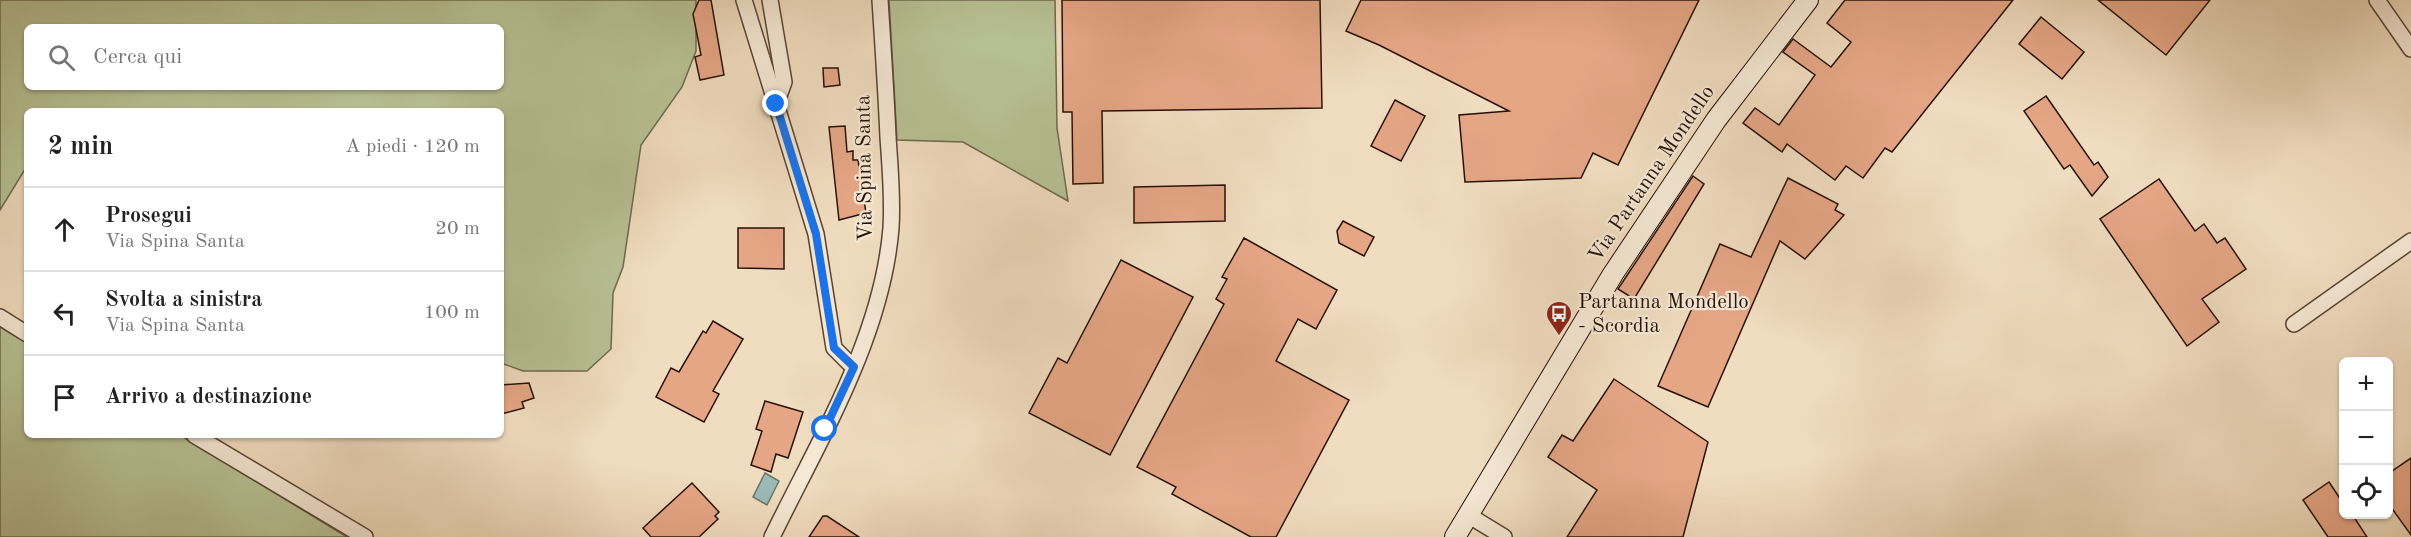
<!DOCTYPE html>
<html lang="it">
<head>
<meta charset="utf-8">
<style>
	body { margin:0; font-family:"Old Standard TT",serif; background:#f6f6f6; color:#222 }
	.controls { position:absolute; right:18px; bottom:18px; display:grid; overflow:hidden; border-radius:9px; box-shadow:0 2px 4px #0004 }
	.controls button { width:54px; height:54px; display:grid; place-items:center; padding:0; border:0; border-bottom:2px solid #e0e0e0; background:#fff; color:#222; font:30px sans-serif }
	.stop { position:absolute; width:18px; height:18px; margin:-14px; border:4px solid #1a73e8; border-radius:50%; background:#fff }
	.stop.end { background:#1a73e8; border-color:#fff; box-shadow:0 2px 6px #0008 }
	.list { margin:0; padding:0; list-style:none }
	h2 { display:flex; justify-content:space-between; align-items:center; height:78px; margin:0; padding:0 24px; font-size:26px }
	h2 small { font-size:20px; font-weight:400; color:#767676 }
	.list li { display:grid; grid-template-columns:39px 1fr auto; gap:18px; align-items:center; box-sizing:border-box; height:84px; padding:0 24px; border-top:2px solid #e0e0e0 }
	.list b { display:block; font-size:22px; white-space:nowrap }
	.list p { margin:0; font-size:20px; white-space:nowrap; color:#767676 }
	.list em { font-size:20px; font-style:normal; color:#767676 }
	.icon { flex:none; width:33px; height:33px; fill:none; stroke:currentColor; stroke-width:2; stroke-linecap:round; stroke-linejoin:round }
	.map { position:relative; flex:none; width:2411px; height:537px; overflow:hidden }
	.search { position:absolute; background:#fff; box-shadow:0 2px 4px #0004; left:24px; top:24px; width:480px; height:66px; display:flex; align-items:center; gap:15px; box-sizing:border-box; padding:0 21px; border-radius:9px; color:#767676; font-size:22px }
	.panel { position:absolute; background:#fff; box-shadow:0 2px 4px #0004; left:24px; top:108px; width:480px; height:330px; border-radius:9px }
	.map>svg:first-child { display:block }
</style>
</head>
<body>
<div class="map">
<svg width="2411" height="537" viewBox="0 0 2411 537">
	<rect width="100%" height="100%" fill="#f0dcbf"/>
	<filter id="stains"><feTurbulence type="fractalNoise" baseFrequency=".00333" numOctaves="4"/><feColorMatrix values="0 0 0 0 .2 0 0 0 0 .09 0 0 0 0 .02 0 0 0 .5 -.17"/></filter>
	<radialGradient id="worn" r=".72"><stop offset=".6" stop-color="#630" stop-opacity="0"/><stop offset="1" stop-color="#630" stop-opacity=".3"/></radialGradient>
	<g fill="#b7c194" stroke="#6f694d" stroke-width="1.5" fill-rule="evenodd">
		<path d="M0 0H696V51L682 87 641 145 623 267 613 293 611 349 587 371H523L501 363V111H27V166L0 210ZM27 27H501V87H27Z"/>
		<polygon points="889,0 1055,0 1057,128 1068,201 963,142 897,140"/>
		<polygon points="0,326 27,342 27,435 180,435 347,537 0,537"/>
	</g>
	<polygon fill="#9bbbb6" stroke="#6d7770" stroke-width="1.5" points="765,473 779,481 767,505 753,497"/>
	<g fill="#e5a686" stroke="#271106" stroke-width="1.5">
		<polygon points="699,0 711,0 724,75 700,80 695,57 701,55 693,14"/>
		<polygon points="1062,0 1320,0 1322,108 1102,111 1103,183 1073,184 1072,112 1063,112"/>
		<polygon points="1361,0 1699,0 1618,165 1593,153 1581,178 1465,182 1459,115 1509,111 1379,45 1346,31"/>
		<polygon points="1845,0 2013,0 1892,152 1885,148 1863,178 1846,166 1835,180 1787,144 1782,152 1743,123 1755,108 1779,125 1815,75 1783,52 1793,39 1831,67 1851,42 1827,23"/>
		<polygon points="2098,0 2210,0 2166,55"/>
		<polygon points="2041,17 2084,52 2062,79 2019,44"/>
		<polygon points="823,68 838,68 840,85 824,87"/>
		<polygon points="2046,96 2094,165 2098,162 2108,177 2092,196 2070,165 2064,169 2024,111"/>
		<polygon points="1395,100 1425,116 1401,161 1371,146"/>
		<polygon points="845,126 847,152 853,151 853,160 858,160 866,213 839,220 829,127"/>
		<polygon points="1693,176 1704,184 1634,299 1618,289"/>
		<polygon points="1788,178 1838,204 1835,210 1844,215 1805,259 1780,241 1708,407 1658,386 1720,244 1751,257"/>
		<polygon points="2159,179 2195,231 2204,224 2217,243 2225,238 2246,269 2202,299 2219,322 2187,346 2100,219"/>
		<polygon points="1225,185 1225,221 1134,223 1134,187"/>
		<polygon points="1343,221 1374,237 1364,256 1339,243 1337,231"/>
		<polygon points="738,228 784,228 784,269 738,268"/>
		<polygon points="1244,238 1337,290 1316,329 1298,319 1276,361 1349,400 1276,537 1251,537 1172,494 1176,487 1137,467 1224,304 1216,299 1227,279 1222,277"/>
		<polygon points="1121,260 1193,297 1110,455 1029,413 1058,358 1067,363"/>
		<polygon points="713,321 743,339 713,391 719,394 704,422 656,397 671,368 679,372 703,331 706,333"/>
		<polygon points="1614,379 1708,442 1683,537 1567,537 1597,490 1548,457 1562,435 1573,441"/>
		<polygon points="529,383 534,398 522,402 524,408 501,414 501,385"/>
		<polygon points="765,401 803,412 788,458 776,454 771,472 751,465 762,431 756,429"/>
		<polygon points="2411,458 2411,535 2388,503 2388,474"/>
		<polygon points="2329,482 2343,503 2343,514 2352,514 2367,537 2328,537 2303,500"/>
		<polygon points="692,483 719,512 715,516 718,519 699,537 651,537 643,528"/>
		<polygon points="823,516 827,516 859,537 809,537"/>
	</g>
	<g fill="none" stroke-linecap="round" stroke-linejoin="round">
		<defs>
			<g id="street">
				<polyline points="744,0 816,234 834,348 853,367"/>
				<polyline points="770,0 784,82 776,104"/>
				<polyline points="2377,0 2411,49"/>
				<polyline points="0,317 27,334"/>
				<polyline points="2294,324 2411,241"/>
				<polyline points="194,435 365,537"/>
				<polyline points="1468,515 1504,537"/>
				<path d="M772 537C819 440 882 338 891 228 893 198 890 167 888 137 886 91 883 46 880 0"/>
			</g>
			<polyline id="secondary" points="1455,537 1613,274 1716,120 1808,0"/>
		</defs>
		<use href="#street" stroke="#594434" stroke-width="18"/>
		<use href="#secondary" stroke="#271106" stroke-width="22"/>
		<use href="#street" stroke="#f5e8d5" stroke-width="15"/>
		<use href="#secondary" stroke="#f5e8d5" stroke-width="20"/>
	</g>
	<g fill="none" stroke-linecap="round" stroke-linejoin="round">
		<polyline stroke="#1a73e8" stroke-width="8" points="776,104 816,234 834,348 854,367 825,429"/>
	</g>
	<defs>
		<symbol id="bus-pin" viewBox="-11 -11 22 30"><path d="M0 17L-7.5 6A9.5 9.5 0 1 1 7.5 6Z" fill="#8f2418" stroke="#f5e8d5"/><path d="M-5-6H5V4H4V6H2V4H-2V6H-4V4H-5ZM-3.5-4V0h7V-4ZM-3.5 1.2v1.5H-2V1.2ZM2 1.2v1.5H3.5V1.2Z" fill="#fff"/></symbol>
	</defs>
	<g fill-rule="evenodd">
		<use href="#bus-pin" x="1544" y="299" width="30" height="40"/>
	</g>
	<g text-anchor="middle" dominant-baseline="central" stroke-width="4.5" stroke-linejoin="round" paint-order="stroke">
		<g font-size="21" fill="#271106" stroke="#f5e8d5">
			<text transform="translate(865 168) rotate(-91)">Via Spina Santa</text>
			<text transform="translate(1652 174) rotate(-56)">Via Partanna Mondello</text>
		</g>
		<g font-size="21" fill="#271106" stroke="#f5e8d5" text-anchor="start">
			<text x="1578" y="302">Partanna Mondello<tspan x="1578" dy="24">- Scordia</tspan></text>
		</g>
	</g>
	<rect width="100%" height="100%" filter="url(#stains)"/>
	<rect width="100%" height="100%" fill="url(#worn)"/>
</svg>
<div class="controls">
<button>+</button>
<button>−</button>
<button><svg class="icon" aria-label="locate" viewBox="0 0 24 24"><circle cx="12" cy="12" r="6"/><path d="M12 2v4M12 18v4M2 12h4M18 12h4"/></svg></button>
</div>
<div class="stop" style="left:825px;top:429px"></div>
<div class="stop end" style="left:776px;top:104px"></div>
<div class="search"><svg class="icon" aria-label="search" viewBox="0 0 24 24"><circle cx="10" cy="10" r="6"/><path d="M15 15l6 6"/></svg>Cerca qui</div>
<section class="panel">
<h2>2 min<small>A piedi · 120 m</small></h2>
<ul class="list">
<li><svg class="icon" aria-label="ahead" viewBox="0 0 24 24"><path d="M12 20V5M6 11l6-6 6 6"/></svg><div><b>Prosegui</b><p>Via Spina Santa</p></div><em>20 m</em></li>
<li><svg class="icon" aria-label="left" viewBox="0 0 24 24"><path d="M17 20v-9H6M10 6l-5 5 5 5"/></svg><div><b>Svolta a sinistra</b><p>Via Spina Santa</p></div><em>100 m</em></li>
<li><svg class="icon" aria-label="arrive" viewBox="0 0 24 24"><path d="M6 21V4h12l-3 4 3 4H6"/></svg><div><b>Arrivo a destinazione</b></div></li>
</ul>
</section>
</div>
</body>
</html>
